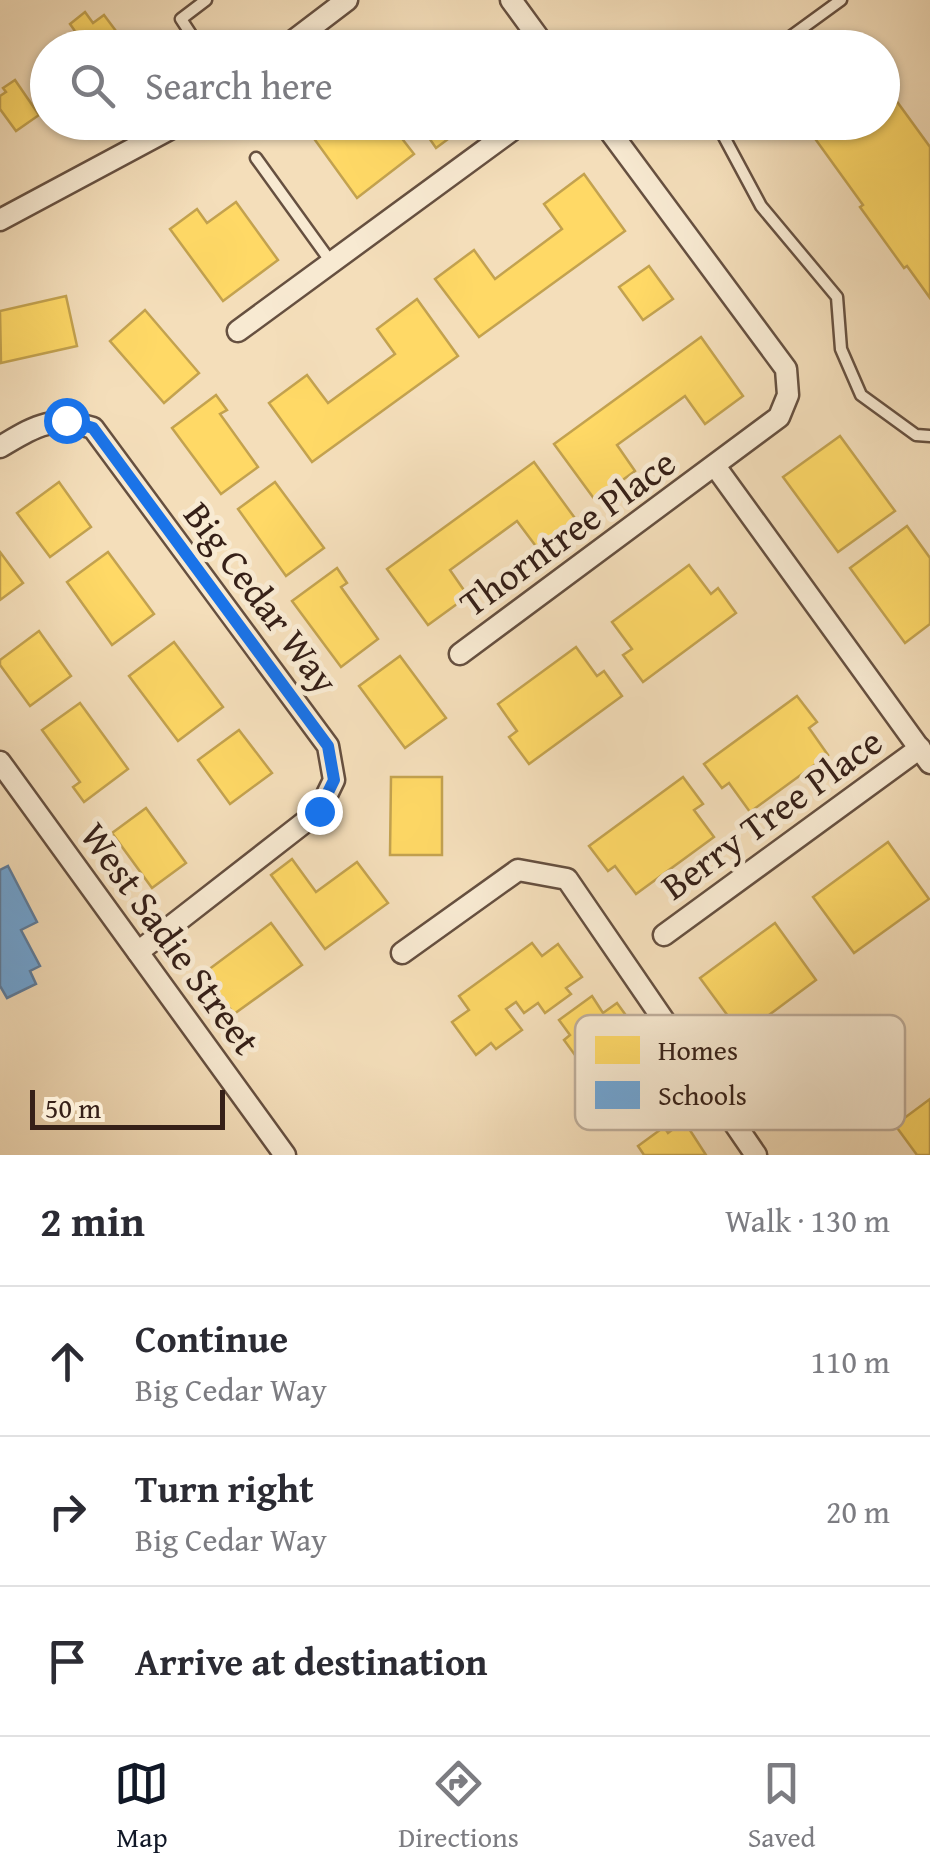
<!DOCTYPE html>
<html lang="en">
<head>
<meta charset="utf-8">
<style>
	body { margin:0; font-family:"Gentium Book Plus",serif; background:#f2f2f3; color:#2b2b33 }
	.scale { position:absolute; left:30px; bottom:25px; width:195px; box-sizing:border-box; padding-left:10px; border:5px solid #362018; border-top:0; font-size:28px; line-height:35px; white-space:nowrap; color:#362018; -webkit-text-stroke:8px #f8ead2; paint-order:stroke }
	.stop { position:absolute; width:30px; height:30px; margin:-22px; border:8px solid #1a73e8; border-radius:50%; background:#fff }
	.stop.end { background:#1a73e8; border-color:#fff; box-shadow:0 2px 10px #0008 }
	.list { margin:0; padding:0; list-style:none }
	h2 { display:flex; justify-content:space-between; align-items:center; height:130px; margin:0; padding:0 40px; font-size:42px }
	h2 small { font-size:32px; font-weight:400; color:#7c7c81 }
	.list li { display:grid; grid-template-columns:65px 1fr auto; gap:30px; align-items:center; box-sizing:border-box; height:150px; padding:0 40px; border-top:2px solid #e1e1e2 }
	.list b { display:block; font-size:38px; white-space:nowrap }
	.list p { margin:0; font-size:32px; white-space:nowrap; color:#7c7c81 }
	.list em { font-size:32px; font-style:normal; color:#7c7c81 }
	.icon { flex:none; width:55px; height:55px; fill:none; stroke:currentColor; stroke-width:2; stroke-linecap:round; stroke-linejoin:round }
	.map { position:relative; flex:none; width:930px; height:1155px; overflow:hidden }
	.search { position:absolute; background:#fff; box-shadow:0 2px 8px #0004; left:30px; right:30px; top:30px; height:110px; display:flex; align-items:center; gap:25px; box-sizing:border-box; padding:0 35px; border-radius:55px; color:#7c7c81; font-size:38px }
	.sheet { height:580px; background:#fff }
	nav { display:flex; justify-content:space-around; align-items:center; box-sizing:border-box; height:140px; border-top:2px solid #e1e1e2; background:#fff; font-size:28px; color:#7c7c81 }
	nav a { display:grid; justify-items:center; gap:5px }
	nav .on { color:#111827 }
	.map>svg:first-child { display:block }
</style>
</head>
<body>
<div class="map">
<svg width="930" height="1155" viewBox="0 0 930 1155">
	<rect width="100%" height="100%" fill="#f4deba"/>
	<filter id="stains"><feTurbulence type="fractalNoise" baseFrequency=".002" numOctaves="4"/><feColorMatrix values="0 0 0 0 .2 0 0 0 0 .09 0 0 0 0 .02 0 0 0 .5 -.17"/></filter>
	<radialGradient id="worn" r=".72"><stop offset=".6" stop-color="#630" stop-opacity="0"/><stop offset="1" stop-color="#630" stop-opacity=".3"/></radialGradient>
	<g fill="#ffd966" stroke="#c3a24f" stroke-width="2.5">
		<polygon points="85,12 93,23 104,15 122,39 111,48 59,48 77,34 70,24"/>
		<polygon points="15,80 39,115 16,131 0,109 0,96 6,92 3,88"/>
		<polygon points="882,81 930,147 930,298 907,266 904,268 860,207 863,205 803,122 882,122"/>
		<polygon points="302,122 389,122 414,154 357,198"/>
		<polygon points="418,122 471,122 436,148"/>
		<polygon points="584,174 625,231 479,337 435,279 474,250 495,279 562,229 544,204"/>
		<polygon points="236,202 278,260 223,301 170,229 197,209 207,223"/>
		<polygon points="649,266 673,299 643,320 619,287"/>
		<polygon points="66,296 77,346 1,363 0,311"/>
		<polygon points="417,299 458,356 312,462 269,403 307,375 328,403 395,354 377,329"/>
		<polygon points="145,310 199,373 164,403 110,341"/>
		<polygon points="701,337 743,396 705,424 685,396 617,445 635,471 595,500 554,444"/>
		<polygon points="216,395 227,410 220,414 258,467 221,494 172,428"/>
		<polygon points="840,436 895,511 838,552 783,477"/>
		<polygon points="534,462 577,521 538,549 517,521 450,570 468,596 428,625 387,569"/>
		<polygon points="59,482 91,527 50,557 17,513"/>
		<polygon points="275,482 324,548 286,576 238,509"/>
		<polygon points="907,526 930,558 930,624 905,643 850,568"/>
		<polygon points="0,552 23,583 0,600"/>
		<polygon points="108,552 154,614 112,645 67,582"/>
		<polygon points="689,565 711,594 718,588 736,613 643,682 623,655 632,649 612,622"/>
		<polygon points="337,568 347,583 341,587 378,639 341,667 292,601"/>
		<polygon points="39,631 71,676 30,706 0,665 0,660"/>
		<polygon points="174,642 223,707 178,741 129,676"/>
		<polygon points="576,647 597,676 604,671 622,696 529,764 509,737 517,731 498,704"/>
		<polygon points="400,656 446,718 405,748 359,686"/>
		<polygon points="797,696 817,722 809,728 828,755 750,812 729,783 722,788 704,764"/>
		<polygon points="80,703 128,769 84,802 73,787 80,782 42,730"/>
		<polygon points="239,730 272,773 230,804 198,760"/>
		<polygon points="391,777 442,777 442,855 390,855"/>
		<polygon points="683,777 703,804 694,810 714,837 636,894 615,866 608,871 589,846"/>
		<polygon points="146,808 186,863 152,888 112,833"/>
		<polygon points="888,842 929,899 854,953 813,897"/>
		<polygon points="292,859 316,892 357,862 388,903 325,949 271,875"/>
		<polygon points="271,923 302,965 234,1014 204,973"/>
		<polygon points="775,923 816,980 742,1035 700,978"/>
		<polygon points="532,943 542,956 558,944 582,977 566,988 571,994 545,1013 538,1003 524,1013 516,1002 506,1009 522,1030 496,1049 491,1043 476,1055 452,1022 469,1010 459,996"/>
		<polygon points="592,996 603,1013 617,1003 670,1076 657,1086 669,1102 636,1126 625,1110 619,1115 600,1089 610,1082 600,1068 611,1060 604,1050 583,1066 564,1040 570,1035 559,1020"/>
		<polygon points="930,1099 930,1155 917,1155 895,1125"/>
		<polygon points="684,1121 706,1155 644,1155 638,1146 664,1127 668,1133"/>
	</g>
	<polygon fill="#6fa8dc" stroke="#5e7fa1" stroke-width="2.5" points="8,866 37,922 21,930 40,966 30,971 36,984 7,998 0,986 0,870"/>
	<g fill="none" stroke-linecap="round" stroke-linejoin="round">
		<defs>
			<g id="lane">
				<polyline points="200,48 181,19 206,0"/>
				<polyline points="775,48 841,0"/>
				<polyline points="716,122 761,206 837,297 841,349 861,395 916,435 930,436"/>
				<polyline points="256,158 331,262"/>
			</g>
			<g id="street">
				<polyline points="511,0 546,48"/>
				<polyline points="284,48 347,0"/>
				<polyline points="0,220 183,122"/>
				<polyline points="238,331 523,122"/>
				<path d="M0 447C36 426 51 415 93 428L328 746 334 780 319 811 138 952"/>
				<polyline points="715,466 930,763"/>
				<polyline points="460,654 779,417 788,395 786,369 603,122"/>
				<polyline points="0,762 285,1155"/>
				<polyline points="664,935 920,748"/>
				<polyline points="402,953 518,870 567,879 756,1155"/>
			</g>
		</defs>
		<use href="#lane" stroke="#665040" stroke-width="15"/>
		<use href="#street" stroke="#665040" stroke-width="25"/>
		<use href="#lane" stroke="#f8ead2" stroke-width="10"/>
		<use href="#street" stroke="#f8ead2" stroke-width="20"/>
	</g>
	<g fill="none" stroke-linecap="round" stroke-linejoin="round">
		<polyline stroke="#1a73e8" stroke-width="12" points="66,420 93,428 328,746 334,780 319,811"/>
	</g>
	<g text-anchor="middle" dominant-baseline="central" stroke-width="10" stroke-linejoin="round" paint-order="stroke">
		<g font-size="38" fill="#362018" stroke="#f8ead2">
			<text transform="translate(567 532) rotate(-36)">Thorntree Place</text>
			<text transform="translate(262 597) rotate(53)">Big Cedar Way</text>
			<text transform="translate(771 813) rotate(-36)">Berry Tree Place</text>
			<text transform="translate(171 938) rotate(54)">West Sadie Street</text>
		</g>
	</g>
	<rect x="575" y="1015" width="330" height="115" rx="15" fill="#f8ead2" stroke="#bead9a" stroke-width="2.5"/>
	<rect x="595" y="1036" width="45" height="28" fill="#ffd966"/>
	<rect x="595" y="1081" width="45" height="28" fill="#6fa8dc"/>
	<g font-size="28" fill="#362018">
		<text x="658" y="1060">Homes</text>
		<text x="658" y="1105">Schools</text>
	</g>
	<rect width="100%" height="100%" filter="url(#stains)"/>
	<rect width="100%" height="100%" fill="url(#worn)"/>
</svg>
<div class="scale">50 m</div>
<div class="stop" style="left:66px;top:420px"></div>
<div class="stop end" style="left:319px;top:811px"></div>
<div class="search"><svg class="icon" aria-label="search" viewBox="0 0 24 24"><circle cx="10" cy="10" r="6"/><path d="M15 15l6 6"/></svg>Search here</div>
</div>
<section class="sheet">
<h2>2 min<small>Walk · 130 m</small></h2>
<ul class="list">
<li><svg class="icon" aria-label="ahead" viewBox="0 0 24 24"><path d="M12 20V5M6 11l6-6 6 6"/></svg><div><b>Continue</b><p>Big Cedar Way</p></div><em>110 m</em></li>
<li><svg class="icon" aria-label="right" viewBox="0 0 24 24"><path d="M7 20v-9h11M14 6l5 5-5 5"/></svg><div><b>Turn right</b><p>Big Cedar Way</p></div><em>20 m</em></li>
<li><svg class="icon" aria-label="arrive" viewBox="0 0 24 24"><path d="M6 21V4h12l-3 4 3 4H6"/></svg><div><b>Arrive at destination</b></div></li>
</ul>
</section>
<nav>
<a class="on"><svg class="icon" aria-label="map" viewBox="0 0 24 24"><path d="M3 6l6-2 6 2 6-2v14l-6 2-6-2-6 2zM9 4v14M15 6v14"/></svg>Map</a>
<a><svg class="icon" aria-label="directions" viewBox="0 0 24 24"><path d="M12 3l9 9-9 9-9-9zM9 14v-3h6M13 9l2 2-2 2"/></svg>Directions</a>
<a><svg class="icon" aria-label="saved" viewBox="0 0 24 24"><path d="M7 4h10v16l-5-4-5 4z"/></svg>Saved</a>
</nav>
</body>
</html>
